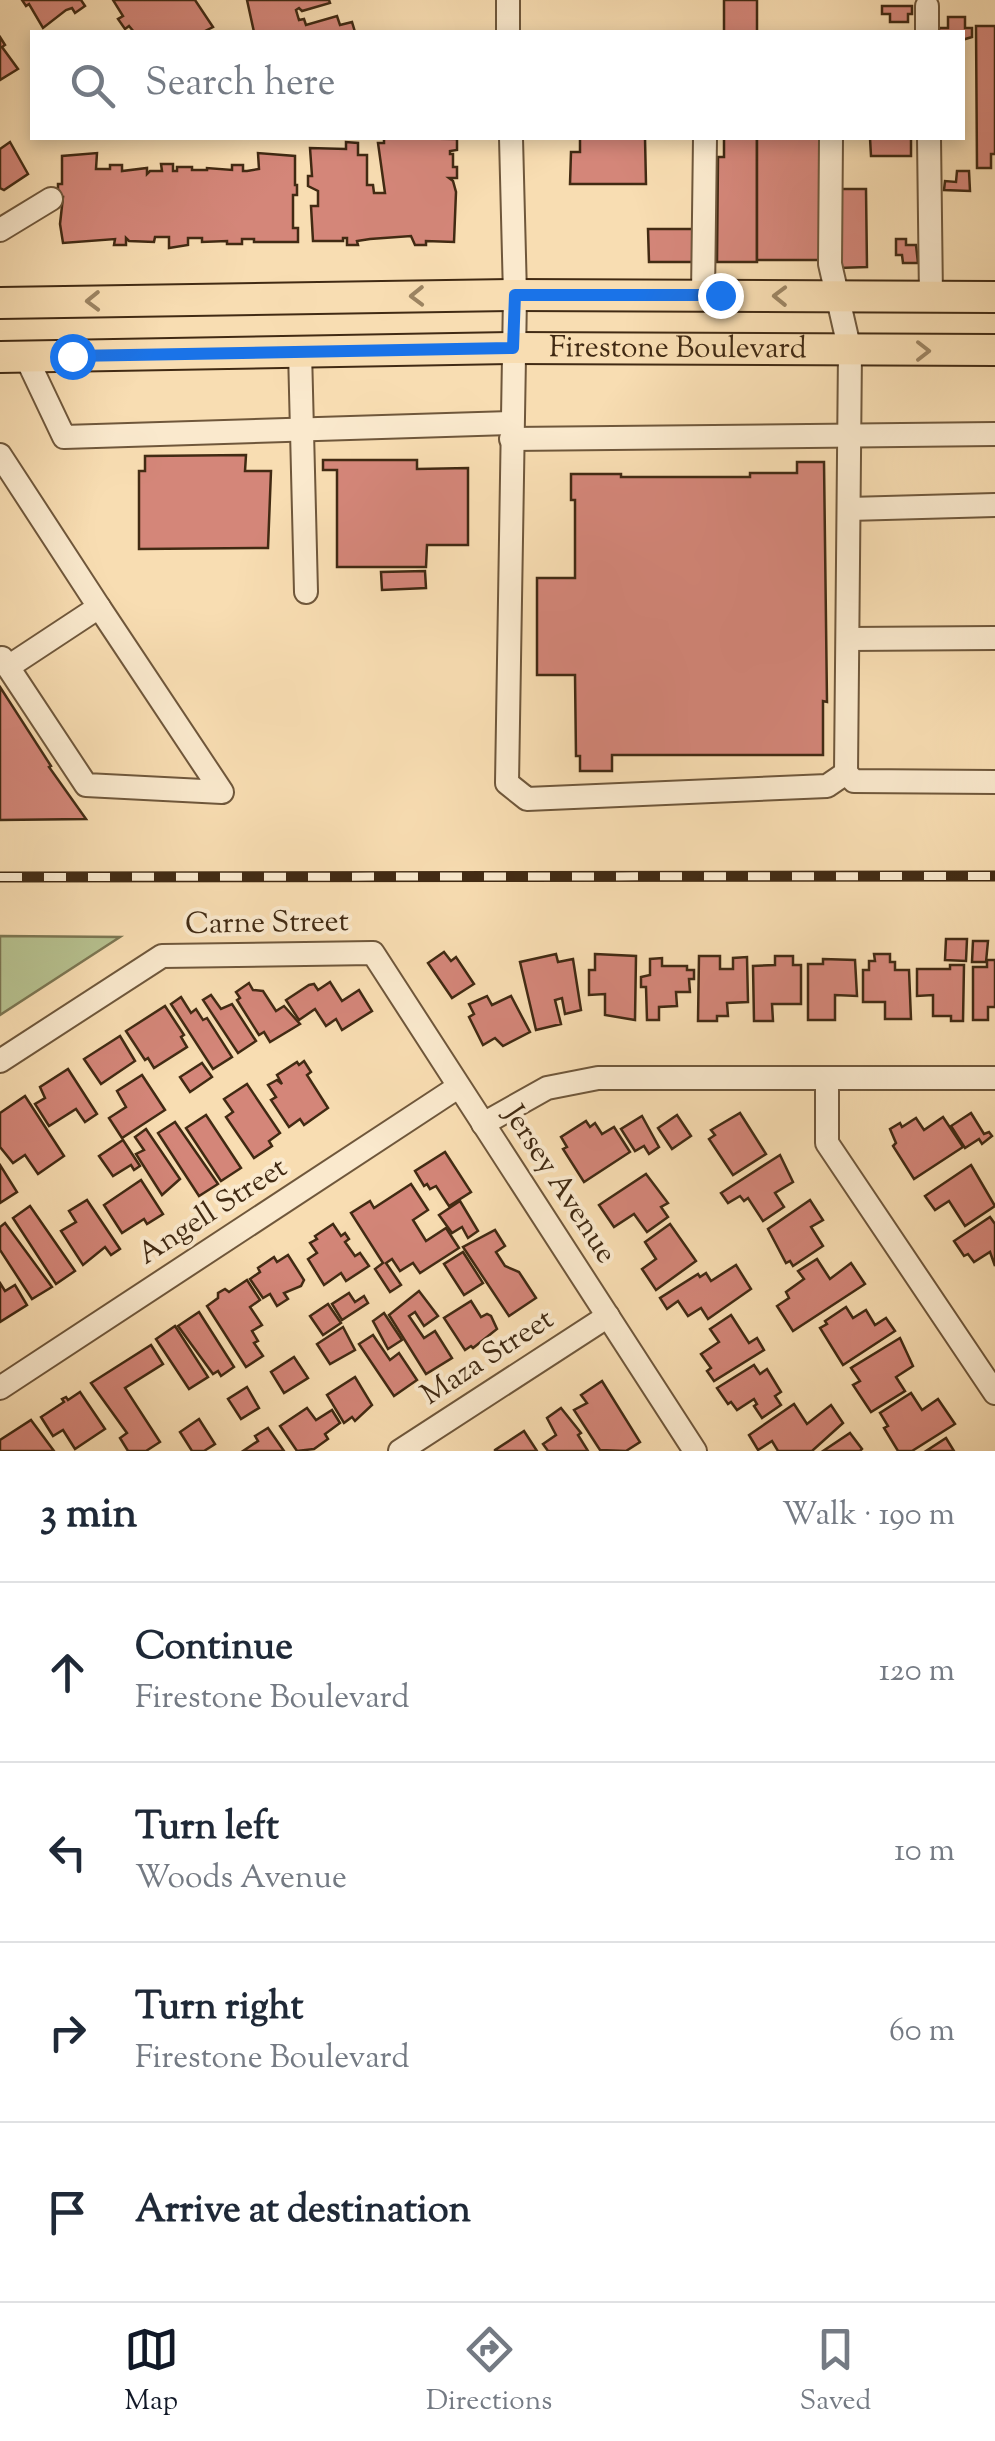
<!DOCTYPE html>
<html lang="en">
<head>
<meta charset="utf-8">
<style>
	body { margin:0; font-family:"Sorts Mill Goudy",serif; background:#f2f2f3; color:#1f2937 }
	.stop { position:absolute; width:30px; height:30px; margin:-22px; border:8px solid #1a73e8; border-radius:50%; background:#fff }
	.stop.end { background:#1a73e8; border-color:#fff; box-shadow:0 2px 10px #0008 }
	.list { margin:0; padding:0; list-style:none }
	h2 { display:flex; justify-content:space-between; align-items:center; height:130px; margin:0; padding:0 40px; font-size:42px }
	h2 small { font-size:32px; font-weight:400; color:#747a83 }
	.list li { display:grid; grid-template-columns:65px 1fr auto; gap:30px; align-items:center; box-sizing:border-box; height:180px; padding:0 40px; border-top:2px solid #e0e1e3 }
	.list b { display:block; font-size:38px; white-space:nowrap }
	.list p { margin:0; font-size:32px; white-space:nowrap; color:#747a83 }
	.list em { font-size:32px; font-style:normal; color:#747a83 }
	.icon { flex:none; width:55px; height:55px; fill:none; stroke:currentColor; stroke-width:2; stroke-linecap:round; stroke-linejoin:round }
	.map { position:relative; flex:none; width:995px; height:1451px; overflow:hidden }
	.search { position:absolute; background:#fff; box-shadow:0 5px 15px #0003; left:30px; right:30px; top:30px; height:110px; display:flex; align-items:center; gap:25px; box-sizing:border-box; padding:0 35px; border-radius:0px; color:#747a83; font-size:38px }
	.sheet { height:850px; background:#fff }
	nav { display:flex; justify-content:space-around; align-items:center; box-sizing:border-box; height:140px; border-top:2px solid #e0e1e3; background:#fff; font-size:28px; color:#747a83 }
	nav a { display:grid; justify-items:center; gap:5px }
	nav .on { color:#111827 }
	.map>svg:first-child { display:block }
</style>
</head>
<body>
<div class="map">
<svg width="995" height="1451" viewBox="0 0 995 1451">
	<rect width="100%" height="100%" fill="#f8ddb2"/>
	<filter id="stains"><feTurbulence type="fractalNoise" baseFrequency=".002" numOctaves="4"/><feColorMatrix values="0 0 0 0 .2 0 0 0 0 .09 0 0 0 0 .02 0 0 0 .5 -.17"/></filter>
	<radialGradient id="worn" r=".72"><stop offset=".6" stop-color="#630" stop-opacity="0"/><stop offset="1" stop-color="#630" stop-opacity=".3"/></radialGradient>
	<polygon fill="#b7c290" stroke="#7c7652" stroke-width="2.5" points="0,936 120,937 0,1015"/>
	<g fill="#d48679" stroke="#412a13" stroke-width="2.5">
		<polygon points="22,0 81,0 85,6 75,13 72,8 66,10 43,28 29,4 26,6"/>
		<polygon points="113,0 195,0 213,27 203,32 134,32 129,26 125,29 118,19 123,16"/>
		<polygon points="247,0 329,0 330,3 302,11 299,8 296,10 299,20 304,19 306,25 337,16 340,25 352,22 355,32 254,32"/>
		<rect x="724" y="0" width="33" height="32"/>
		<polygon points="882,6 912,6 912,14 908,14 908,22 890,22 890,14 882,14"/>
		<polygon points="948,17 965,17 965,28 972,28 972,37 962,40 962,32 939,32 939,28 948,28"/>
		<polygon points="976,26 995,26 995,154 991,154 991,168 977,168"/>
		<polygon points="0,37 5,45 2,47 18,69 0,80"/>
		<polygon points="384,138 457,139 457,150 450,151 450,154 453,154 453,167 457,167 457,178 449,178 453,181 456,192 454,242 426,241 426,245 415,245 411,236 370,239 357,241 358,245 347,245 347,238 343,238 343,241 313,241 311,206 318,206 318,191 308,186 308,176 312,176 310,148 346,149 346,142 358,143 358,155 367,155 367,185 373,185 374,193 385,193 378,143 384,143"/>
		<polygon points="580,138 645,138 646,184 570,184 571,152 580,152"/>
		<polygon points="724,138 757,138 757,262 717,262 718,157 724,157"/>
		<rect x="757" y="138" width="66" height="122"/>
		<polygon points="870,138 911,138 911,156 871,156"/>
		<polygon points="10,142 28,174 4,190 0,188 0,149"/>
		<polygon points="97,153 96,169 110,169 110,165 122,165 122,171 147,168 147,174 150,171 162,171 161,164 173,164 173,171 177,171 177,167 192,167 192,170 207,170 207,168 232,170 232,165 243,165 243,171 247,171 259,169 258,153 295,156 295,185 297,185 297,195 293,195 293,228 298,228 298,242 254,242 254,239 242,239 242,244 227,244 227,241 202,242 202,238 188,238 188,245 169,248 169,237 155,237 154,242 129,241 126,238 126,245 114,245 115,239 63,243 60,224 63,197 58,197 58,184 62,184 62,156"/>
		<polygon points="957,171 969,171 970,191 944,190 945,181 956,182"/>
		<polygon points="838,189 866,189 867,267 839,268"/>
		<polygon points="648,229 694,229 694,262 649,262"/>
		<polygon points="896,239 906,239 906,245 916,245 918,263 903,263 902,255 896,255"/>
		<polygon points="246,455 245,471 271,471 268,548 139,549 139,471 145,471 145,456"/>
		<polygon points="323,460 417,460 417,469 468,468 468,545 427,545 426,567 337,567 337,470 323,470"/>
		<polygon points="797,462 824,462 827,702 823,701 823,755 612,755 612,771 580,771 580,756 576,756 575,675 537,675 537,578 575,578 575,500 571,500 571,474 621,474 621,477 750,477 750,473 797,473"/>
		<polygon points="425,571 426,588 382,590 381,572"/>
		<polygon points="0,687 51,766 49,767 86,819 0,820"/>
		<polygon points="946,939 967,939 966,961 945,960"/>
		<polygon points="973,941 988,941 986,962 972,962"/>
		<polygon points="444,952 451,961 456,957 474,984 452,998 428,963"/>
		<polygon points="556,954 558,962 573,959 581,1010 565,1014 562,998 555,1000 561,1024 536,1030 520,962"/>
		<polygon points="595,954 636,956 635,1020 605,1015 605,994 589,995 589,970 595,970"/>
		<polygon points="874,954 890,954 890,962 895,962 895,970 909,970 911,1019 885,1019 885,1002 863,1002 863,970 869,970 869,961 875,961"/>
		<polygon points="699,956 720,956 720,969 733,969 733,958 747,957 748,1002 727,1003 728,1016 717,1016 717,1021 698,1021"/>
		<polygon points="775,956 793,956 793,965 801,965 801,1004 772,1004 773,1021 754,1021 753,966 775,965"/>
		<polygon points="662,958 662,966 687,966 687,970 694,970 694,979 689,979 690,992 676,992 677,1006 659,1007 659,1020 647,1020 646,987 641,987 641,977 650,975 650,959"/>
		<polygon points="823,959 855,960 857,996 835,995 835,1020 808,1020 808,964 823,964"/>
		<polygon points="987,960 995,960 995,1007 988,1007 988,1020 973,1020 973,967 987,967"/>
		<polygon points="950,965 964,965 963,1021 951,1021 951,1016 933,1016 933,995 917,996 917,969 950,969"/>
		<polygon points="330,982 342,1001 359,990 372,1011 342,1030 336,1019 326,1026 315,1009 299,1020 286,1000 309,985 314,984 318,990"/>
		<polygon points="249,983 253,990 263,991 276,1011 284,1006 300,1024 270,1042 264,1032 259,1035 237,1000 240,998 236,992"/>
		<polygon points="211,995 221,1009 232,1004 256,1041 238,1053 203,1000"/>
		<polygon points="487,996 492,1005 511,996 530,1032 503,1046 495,1038 483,1045 469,1017 474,1014 469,1004"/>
		<polygon points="181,997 191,1013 196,1009 203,1020 207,1018 232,1057 213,1069 171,1004"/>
		<polygon points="165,1006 184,1035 181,1037 187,1047 154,1068 148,1058 145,1060 126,1031"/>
		<polygon points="120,1036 135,1061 101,1084 84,1059"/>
		<polygon points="304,1061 311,1072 307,1075 328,1108 304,1125 300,1119 289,1127 271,1100 276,1097 268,1085 277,1080 282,1084 277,1075 297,1062 299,1065"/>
		<polygon points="202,1063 212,1077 190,1092 180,1077"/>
		<polygon points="68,1069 97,1114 85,1122 76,1109 49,1126 35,1104 45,1098 40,1087"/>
		<polygon points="142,1075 165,1110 122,1138 109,1118 126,1107 117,1091"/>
		<polygon points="247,1084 280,1133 269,1141 272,1146 254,1158 226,1117 233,1112 224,1099"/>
		<polygon points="25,1096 64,1156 38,1174 25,1155 13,1163 0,1147 0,1113"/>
		<polygon points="740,1113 766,1154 733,1175 709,1139 715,1135 711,1130"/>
		<polygon points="971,1113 984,1134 989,1132 992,1136 982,1144 979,1139 965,1148 951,1126"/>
		<polygon points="206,1115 241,1168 221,1181 186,1128"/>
		<polygon points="677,1115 691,1136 672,1149 658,1128"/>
		<polygon points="642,1116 659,1147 649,1154 644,1146 635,1151 621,1129"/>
		<polygon points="943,1117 963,1147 914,1179 893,1146 896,1143 890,1129 900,1123 902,1127 916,1118 924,1130"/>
		<polygon points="586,1121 590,1127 595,1123 602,1134 614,1127 630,1152 584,1182 563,1149 567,1147 561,1137"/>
		<polygon points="175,1122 218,1184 199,1196 158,1133"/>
		<polygon points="146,1129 180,1179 162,1195 136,1154 144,1150 135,1137"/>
		<polygon points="123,1140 140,1166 134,1170 131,1165 113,1176 99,1156"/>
		<polygon points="445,1152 471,1192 449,1206 436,1186 430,1189 427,1184 424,1186 415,1171"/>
		<polygon points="780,1155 793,1182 775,1193 784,1207 763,1221 748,1198 744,1201 740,1196 728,1203 721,1193"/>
		<polygon points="0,1165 17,1192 0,1203"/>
		<polygon points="971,1165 995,1206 965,1226 949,1201 935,1210 925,1196"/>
		<polygon points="646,1174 668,1203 661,1207 668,1217 647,1232 634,1214 614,1227 599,1205"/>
		<polygon points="141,1180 163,1214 147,1224 144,1219 122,1233 104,1205"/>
		<polygon points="411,1184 428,1210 413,1220 426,1241 446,1228 459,1248 420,1273 413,1263 400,1271 392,1259 386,1263 401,1285 390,1292 375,1269 383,1263 351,1213 370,1201 374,1208"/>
		<polygon points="87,1200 120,1249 111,1255 105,1247 83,1265 61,1231 76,1222 69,1211"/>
		<polygon points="810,1200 823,1220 811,1227 823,1246 793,1266 790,1261 786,1263 768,1229"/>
		<polygon points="460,1201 478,1231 468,1238 462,1227 452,1233 439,1215"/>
		<polygon points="30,1206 75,1271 56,1284 13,1218"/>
		<polygon points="990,1217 995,1224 995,1266 990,1252 974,1262 968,1254 964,1256 954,1241"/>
		<polygon points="5,1223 52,1287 32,1299 0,1250 0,1227"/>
		<polygon points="333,1224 341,1236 345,1233 349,1239 345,1242 355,1256 360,1253 369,1266 346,1281 341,1273 324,1285 308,1259 317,1253 310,1243 317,1239 315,1236"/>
		<polygon points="670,1224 696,1261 656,1290 642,1269 656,1259 645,1242"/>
		<polygon points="495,1230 505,1246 496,1252 505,1266 519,1272 536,1298 509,1316 463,1247"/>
		<polygon points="463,1252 483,1283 464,1295 444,1264"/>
		<polygon points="288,1255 304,1280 301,1286 284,1293 288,1299 277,1306 270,1294 263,1298 250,1279 260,1272 258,1268 274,1257 277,1262"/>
		<polygon points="817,1259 830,1279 851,1263 865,1284 793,1331 777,1306 789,1298 786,1292 804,1279 798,1271"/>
		<polygon points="736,1265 751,1289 708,1319 701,1308 688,1316 678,1301 667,1309 660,1298 698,1274 700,1277 706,1273 711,1281"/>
		<polygon points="247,1280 260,1300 250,1307 262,1325 252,1331 258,1341 254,1343 263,1356 246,1367 207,1306 218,1298 218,1293 225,1289 229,1292"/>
		<polygon points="0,1283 5,1291 15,1285 27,1305 0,1322"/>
		<polygon points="419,1291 438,1316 424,1326 415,1312 409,1316 424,1338 435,1331 452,1358 426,1374 389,1315"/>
		<polygon points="349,1293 355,1302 364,1296 368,1303 342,1320 332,1304"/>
		<polygon points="471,1301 481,1317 487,1314 491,1316 497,1329 473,1348 471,1346 465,1350 444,1318"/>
		<polygon points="328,1304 341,1323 323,1335 310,1316"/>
		<polygon points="846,1307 853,1318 866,1310 875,1325 886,1318 895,1331 843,1365 820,1328 827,1324 825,1321"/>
		<polygon points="199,1312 234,1367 221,1376 218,1371 213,1374 178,1326"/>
		<polygon points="384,1313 402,1340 388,1349 373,1321"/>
		<polygon points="731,1315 749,1343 757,1338 764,1350 714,1381 707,1371 711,1368 701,1354 719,1342 710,1329"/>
		<polygon points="175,1326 208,1377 189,1389 156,1339"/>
		<polygon points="343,1327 355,1350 330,1364 317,1344"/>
		<polygon points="373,1335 390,1360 399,1353 417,1380 394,1396 359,1344"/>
		<polygon points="900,1338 913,1366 896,1377 905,1391 871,1412 853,1385 860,1381 851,1368"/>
		<polygon points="151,1345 163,1364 125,1388 160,1442 146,1451 128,1451 120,1438 127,1433 91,1383"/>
		<polygon points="294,1357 308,1378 284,1393 271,1372"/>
		<polygon points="754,1365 760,1374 767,1369 781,1392 775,1396 781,1405 762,1418 754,1406 757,1404 754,1399 737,1410 731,1402 728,1404 717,1388"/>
		<polygon points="355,1377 372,1405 355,1421 352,1417 344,1423 327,1395"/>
		<polygon points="602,1381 640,1442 626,1451 600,1450 574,1410 587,1403 581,1395"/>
		<polygon points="247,1387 259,1408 241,1419 228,1399"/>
		<polygon points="80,1392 105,1429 75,1449 63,1430 53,1436 41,1417 64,1402 62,1399 66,1397 68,1400"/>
		<polygon points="911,1393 922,1410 938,1399 955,1424 912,1451 898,1451 884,1428 888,1426 880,1413"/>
		<polygon points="794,1404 807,1424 831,1405 843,1423 812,1451 778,1451 772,1441 758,1450 749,1435"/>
		<polygon points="307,1408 316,1420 332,1410 340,1423 325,1434 328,1439 314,1449 297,1451 280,1426"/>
		<polygon points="561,1408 581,1433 578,1435 588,1451 548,1451 543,1444 556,1435 547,1418"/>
		<polygon points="199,1419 215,1444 204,1451 192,1451 180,1432"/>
		<polygon points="31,1420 54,1451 0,1451 0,1440"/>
		<polygon points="268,1428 284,1451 243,1451 258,1441 255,1436"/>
		<polygon points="524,1431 537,1451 495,1451 495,1450"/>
		<polygon points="850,1433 862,1449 860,1451 823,1451"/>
		<polygon points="946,1438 954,1451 926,1451"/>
	</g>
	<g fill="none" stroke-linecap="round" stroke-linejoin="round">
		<defs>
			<g id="minor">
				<polyline points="508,0 508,32"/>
				<polyline points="927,6 927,32"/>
				<polyline points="511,138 515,295 507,783 527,799 827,786 846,773"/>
				<polyline points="831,138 830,264 850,351 846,773"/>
				<polyline points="929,138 931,297"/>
				<polyline points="0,230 51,199"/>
				<polyline points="703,295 705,138"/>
				<polyline points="300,351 306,592"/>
				<polyline points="26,357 64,437 511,423"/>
				<polyline points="511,439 995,434"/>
				<polyline points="0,455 99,607 8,667 2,658"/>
				<polyline points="849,509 995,505"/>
				<polyline points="848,639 995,638"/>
				<polyline points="8,667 86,785 222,792 99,607"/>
				<polyline points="846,773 854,781 995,782"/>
				<polyline points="0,1061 162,956 373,953 695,1451"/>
				<polyline points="827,1080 827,1143 995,1393"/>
				<polyline points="483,1124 547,1088 598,1078 995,1078"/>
				<polyline points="0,1388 458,1087"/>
				<polyline points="400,1451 608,1316"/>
			</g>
			<g id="major">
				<polyline points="0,303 515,295 995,297"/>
				<path id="s1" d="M0 357 513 348 995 350"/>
			</g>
		</defs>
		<use href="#minor" stroke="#6f573b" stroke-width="26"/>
		<use href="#major" stroke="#412a13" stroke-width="34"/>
		<use href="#minor" stroke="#fae9cd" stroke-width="22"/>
		<use href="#major" stroke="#f8ddb2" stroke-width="30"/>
		<defs>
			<polyline id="rail" points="0,877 995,876"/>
		</defs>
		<use href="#rail" stroke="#412a13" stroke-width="11"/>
		<use href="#rail" stroke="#fae9cd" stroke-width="8" stroke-dasharray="22" stroke-linecap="butt"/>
	</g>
	<defs><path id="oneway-chevron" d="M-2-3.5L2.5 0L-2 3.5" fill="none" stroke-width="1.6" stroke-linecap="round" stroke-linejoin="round" transform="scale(2.5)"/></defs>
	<g stroke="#9c8462">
		<use href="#oneway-chevron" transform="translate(417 296) rotate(179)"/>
		<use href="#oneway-chevron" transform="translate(780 296) rotate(-179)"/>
		<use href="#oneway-chevron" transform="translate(93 301) rotate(179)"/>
		<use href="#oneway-chevron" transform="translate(923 351)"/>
	</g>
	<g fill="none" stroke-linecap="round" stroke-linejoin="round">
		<polyline stroke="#1a73e8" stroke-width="12" points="72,356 513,348 515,295 720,295"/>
	</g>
	<g text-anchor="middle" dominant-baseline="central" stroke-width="8" stroke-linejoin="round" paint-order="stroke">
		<g font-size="30" fill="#412a13" stroke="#fae9cd">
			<text stroke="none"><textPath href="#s1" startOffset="678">Firestone Boulevard</textPath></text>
			<text transform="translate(267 924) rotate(-1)">Carne Street</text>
			<text transform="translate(559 1185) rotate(57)">Jersey Avenue</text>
			<text transform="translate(213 1212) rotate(-33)">Angell Street</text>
			<text transform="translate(488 1358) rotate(-33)">Maza Street</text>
		</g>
	</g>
	<rect width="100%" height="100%" filter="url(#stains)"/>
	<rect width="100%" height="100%" fill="url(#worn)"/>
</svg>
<div class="stop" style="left:72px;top:356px"></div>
<div class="stop end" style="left:720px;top:295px"></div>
<div class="search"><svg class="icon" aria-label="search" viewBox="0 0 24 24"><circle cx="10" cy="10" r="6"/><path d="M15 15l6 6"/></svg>Search here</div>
</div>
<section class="sheet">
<h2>3 min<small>Walk · 190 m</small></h2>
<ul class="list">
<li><svg class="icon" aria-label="ahead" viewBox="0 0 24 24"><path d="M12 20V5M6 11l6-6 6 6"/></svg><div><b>Continue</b><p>Firestone Boulevard</p></div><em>120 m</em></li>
<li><svg class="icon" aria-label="left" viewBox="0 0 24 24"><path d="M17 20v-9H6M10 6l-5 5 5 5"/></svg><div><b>Turn left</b><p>Woods Avenue</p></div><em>10 m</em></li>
<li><svg class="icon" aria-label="right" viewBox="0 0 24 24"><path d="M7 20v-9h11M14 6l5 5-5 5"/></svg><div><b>Turn right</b><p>Firestone Boulevard</p></div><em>60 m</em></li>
<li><svg class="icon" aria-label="arrive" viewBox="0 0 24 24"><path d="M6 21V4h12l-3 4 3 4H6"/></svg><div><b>Arrive at destination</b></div></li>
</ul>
</section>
<nav>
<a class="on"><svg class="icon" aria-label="map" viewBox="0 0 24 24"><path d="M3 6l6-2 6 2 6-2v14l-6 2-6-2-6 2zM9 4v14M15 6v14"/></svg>Map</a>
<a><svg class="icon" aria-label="directions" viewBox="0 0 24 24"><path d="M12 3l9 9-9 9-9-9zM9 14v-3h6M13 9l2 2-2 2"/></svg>Directions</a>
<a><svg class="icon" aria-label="saved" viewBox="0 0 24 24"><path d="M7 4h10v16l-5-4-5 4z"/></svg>Saved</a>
</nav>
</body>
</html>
